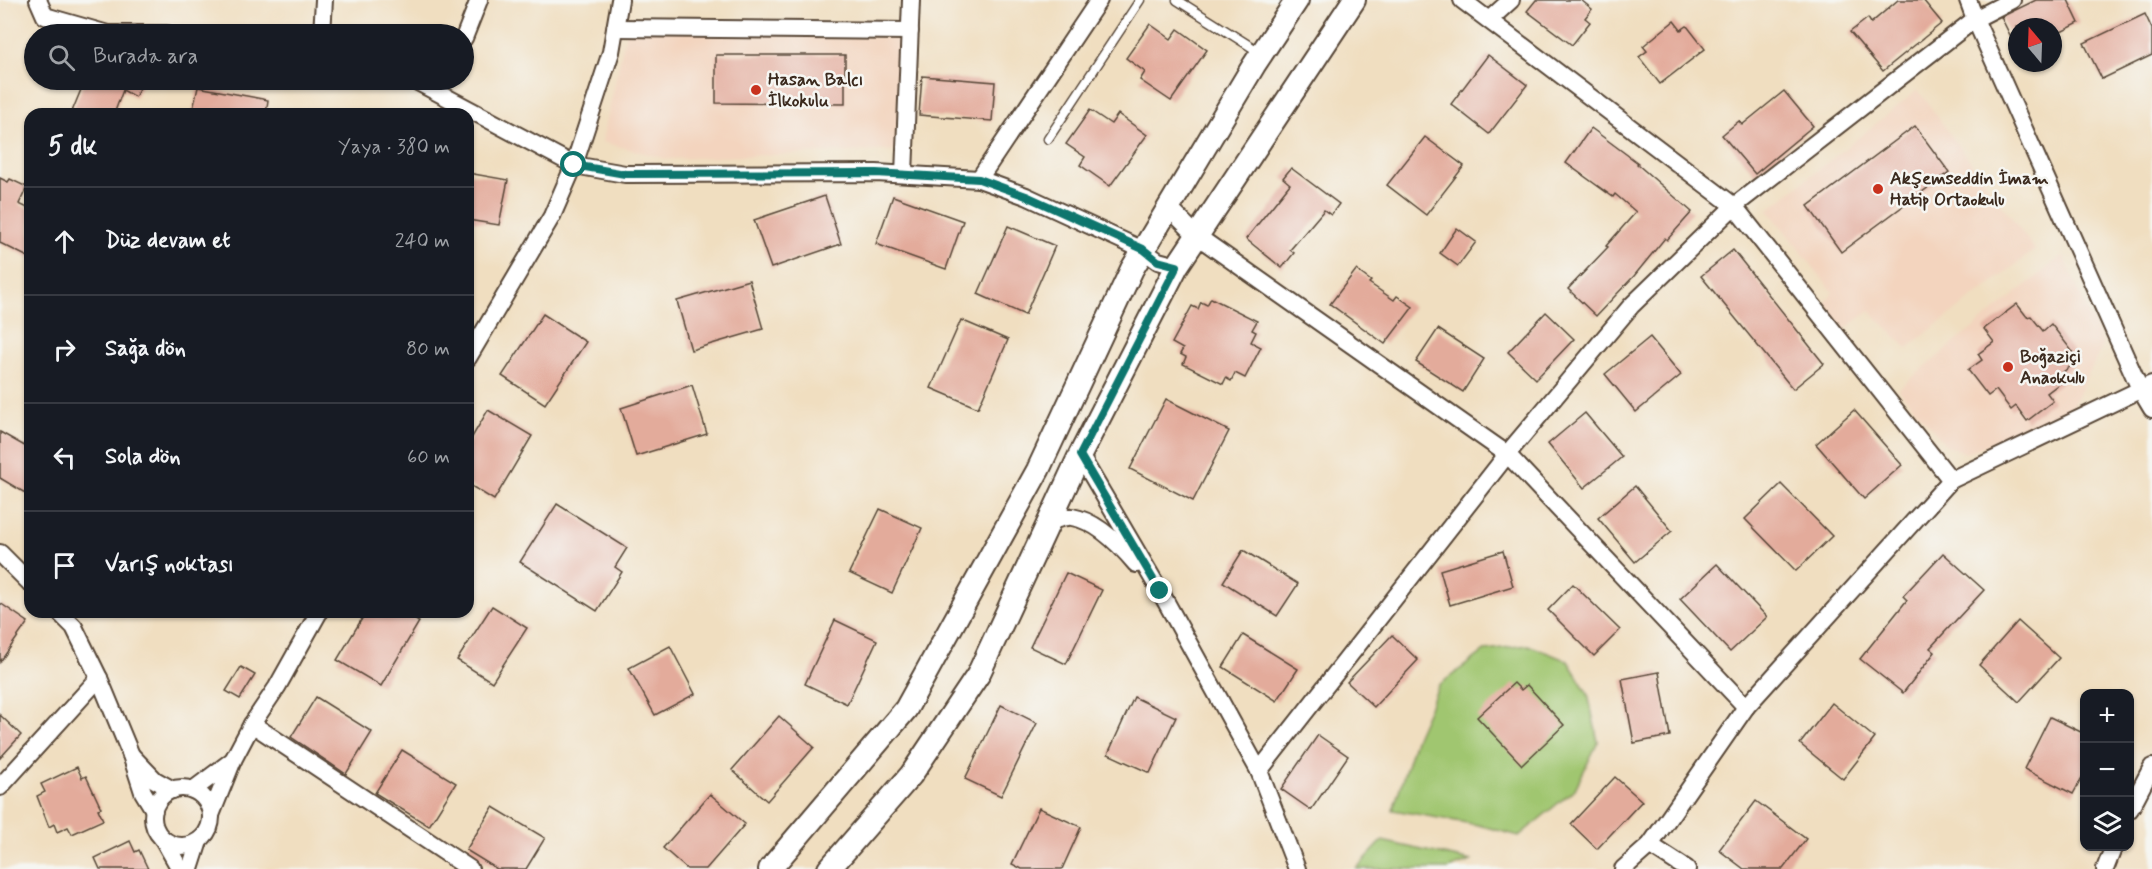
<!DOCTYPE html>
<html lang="tr">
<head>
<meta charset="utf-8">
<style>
	body { margin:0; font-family:Mynerve,sans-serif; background:#242831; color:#f1f3f6 }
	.controls { position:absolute; right:18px; bottom:18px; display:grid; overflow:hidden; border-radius:12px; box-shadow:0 2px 4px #0004 }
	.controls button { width:54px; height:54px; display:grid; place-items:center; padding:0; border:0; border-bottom:2px solid #363941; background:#171b24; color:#f1f3f6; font:30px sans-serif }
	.compass { position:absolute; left:2008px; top:18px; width:54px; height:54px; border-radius:50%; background:#171b24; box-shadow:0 2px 4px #0004; rotate:341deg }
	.stop { position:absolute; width:18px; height:18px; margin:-14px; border:4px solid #0f766e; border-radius:50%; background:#fff }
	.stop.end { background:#0f766e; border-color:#fff; box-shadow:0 2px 6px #0008 }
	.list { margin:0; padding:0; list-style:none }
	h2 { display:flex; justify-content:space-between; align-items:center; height:78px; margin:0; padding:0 24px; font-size:26px }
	h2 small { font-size:20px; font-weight:400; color:#9ea1a6 }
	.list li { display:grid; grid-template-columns:39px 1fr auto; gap:18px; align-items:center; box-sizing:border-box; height:108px; padding:0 24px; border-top:2px solid #363941 }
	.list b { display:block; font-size:22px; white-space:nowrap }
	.list em { font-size:20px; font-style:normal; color:#9ea1a6 }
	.icon { flex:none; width:33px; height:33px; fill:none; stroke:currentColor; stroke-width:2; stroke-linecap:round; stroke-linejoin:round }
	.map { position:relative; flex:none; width:2152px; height:869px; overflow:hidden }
	.search { position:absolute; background:#171b24; box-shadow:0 2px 4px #0004; left:24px; top:24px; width:450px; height:66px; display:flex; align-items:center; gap:15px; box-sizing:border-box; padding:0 21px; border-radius:33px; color:#9ea1a6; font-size:22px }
	.panel { position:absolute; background:#171b24; box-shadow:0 2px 4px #0004; left:24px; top:108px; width:450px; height:510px; border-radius:18px }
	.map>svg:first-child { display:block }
</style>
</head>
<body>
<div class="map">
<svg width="2152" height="869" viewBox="0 0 2152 869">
	<rect width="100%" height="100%" fill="#f6f6f2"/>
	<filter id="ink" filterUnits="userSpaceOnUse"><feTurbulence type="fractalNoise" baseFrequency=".0167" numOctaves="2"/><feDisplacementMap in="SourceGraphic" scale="12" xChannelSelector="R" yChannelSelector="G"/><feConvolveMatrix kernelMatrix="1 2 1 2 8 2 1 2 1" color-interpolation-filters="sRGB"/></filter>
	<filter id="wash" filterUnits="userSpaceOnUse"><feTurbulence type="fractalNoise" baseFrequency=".008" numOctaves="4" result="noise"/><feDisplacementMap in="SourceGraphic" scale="24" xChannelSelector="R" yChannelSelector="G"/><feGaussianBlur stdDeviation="1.35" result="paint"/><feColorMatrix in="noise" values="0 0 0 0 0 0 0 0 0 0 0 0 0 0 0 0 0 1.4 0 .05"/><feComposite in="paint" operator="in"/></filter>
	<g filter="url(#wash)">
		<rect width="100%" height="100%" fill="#f0dec0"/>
		<g fill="#f3d4be">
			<polygon points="627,28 900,38 898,150 667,159 602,142"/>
			<polygon points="1918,90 2035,250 1907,348 1870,311 1845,329 1823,306 1833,292 1768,210"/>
			<polygon points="2063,255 2103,345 2070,410 1966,453 1946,445 1898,389"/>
		</g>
		<g fill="#a0c670" stroke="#6e7847" stroke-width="1.5">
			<polygon points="1528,645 1568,661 1588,694 1598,742 1575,789 1519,836 1478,825 1393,810 1416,737 1439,685 1486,650"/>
			<polygon points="1382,841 1471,861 1448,869 1356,869"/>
		</g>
		<g id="blocks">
			<g fill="#e3ab9b">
				<polygon points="1536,0 1581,0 1592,9 1585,18 1590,22 1572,45 1527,11"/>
				<polygon points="1898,0 1923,0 1942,23 1883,71 1850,32 1868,18 1871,23"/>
				<polygon points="2036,0 2068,0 2079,23 2053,36 2053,27 2017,27 2017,49 2001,17"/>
				<polygon points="2145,14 2152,29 2152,55 2102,79 2084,43"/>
				<polygon points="1674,21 1681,30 1687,26 1705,49 1660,84 1639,57 1647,51 1643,46"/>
				<polygon points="1150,24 1171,39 1178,29 1207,50 1171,101 1140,80 1145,72 1126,58"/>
				<polygon points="716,55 845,55 845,104 716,103"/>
				<polygon points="1488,55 1527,85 1489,134 1451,104"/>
				<polygon points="922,76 995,82 992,121 919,115"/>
				<polygon points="85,80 144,80 135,97 123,90 114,114 71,114"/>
				<polygon points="198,87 268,100 266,114 192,114"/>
				<polygon points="1784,91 1813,126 1755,174 1722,135 1739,121 1742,125"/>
				<polygon points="1090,110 1111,124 1118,114 1147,135 1110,186 1080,165 1085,157 1066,144"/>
				<polygon points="1915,126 1949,172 1841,252 1808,206"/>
				<polygon points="1591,128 1638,163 1637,164 1692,212 1667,240 1665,238 1634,276 1596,316 1568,289 1608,247 1606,246 1636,212 1615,194 1613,197 1566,163"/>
				<polygon points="1425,137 1464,166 1426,215 1387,185"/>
				<polygon points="1291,168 1339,204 1331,215 1324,210 1290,250 1294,253 1282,268 1246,239 1290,184 1283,178"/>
				<polygon points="468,173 508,180 499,225 468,220"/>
				<polygon points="0,178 8,182 10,179 27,187 19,204 30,209 30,258 0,243"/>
				<polygon points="825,196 841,244 771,268 754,220"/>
				<polygon points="893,196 963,221 946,269 876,244"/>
				<polygon points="1008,226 1055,246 1025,315 978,294"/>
				<polygon points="1457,228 1476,242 1458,266 1440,253"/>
				<polygon points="1733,250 1824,364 1793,389 1701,276"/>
				<polygon points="1356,270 1371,281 1369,283 1394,300 1397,296 1413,307 1385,344 1330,304"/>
				<polygon points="749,280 763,329 691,350 677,301"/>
				<polygon points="1211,298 1257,321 1252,330 1256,332 1251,342 1261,347 1245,378 1235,373 1231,381 1226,378 1223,384 1183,364 1186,357 1180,354 1183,349 1172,343 1192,306 1198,309 1201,302 1207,305"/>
				<polygon points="2017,304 2027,317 2031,316 2043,331 2051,324 2079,360 2063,372 2068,377 2047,393 2053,401 2027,421 2016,406 2011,410 1996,390 1988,396 1968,370 1982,360 1978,354 1994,342 1984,329"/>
				<polygon points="1546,312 1574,339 1536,379 1508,352"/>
				<polygon points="543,314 586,342 545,404 502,376"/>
				<polygon points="961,320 1008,340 978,408 931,388"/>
				<polygon points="1438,329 1484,359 1463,392 1416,362"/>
				<polygon points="1650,337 1681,375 1636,412 1605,374"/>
				<polygon points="692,385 707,434 636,456 621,408"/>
				<polygon points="1166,399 1229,431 1193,501 1130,469"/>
				<polygon points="488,410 532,436 494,500 468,484 468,444"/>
				<polygon points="1854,410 1902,465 1864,499 1816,444"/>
				<polygon points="1585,413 1622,457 1584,488 1548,444"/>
				<polygon points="0,432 30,449 30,496 0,478"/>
				<polygon points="1781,484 1832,536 1796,571 1745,519"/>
				<polygon points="1635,486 1672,531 1635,562 1598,518"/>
				<polygon points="557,504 627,548 615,567 622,572 597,611 520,562"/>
				<polygon points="880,509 922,528 892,593 849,573"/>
				<polygon points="1243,550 1298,584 1277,616 1223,582"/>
				<polygon points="1503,551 1513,586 1450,605 1440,570"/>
				<polygon points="1943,553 1984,590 1930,648 1935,652 1903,693 1860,659 1907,600 1903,596"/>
				<polygon points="1717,564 1767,617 1730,652 1680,599"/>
				<polygon points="1066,573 1102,590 1066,664 1030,647"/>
				<polygon points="1573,584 1620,630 1594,656 1548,610"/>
				<polygon points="0,603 28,622 0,662"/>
				<polygon points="492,606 527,628 492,682 457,660"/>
				<polygon points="366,612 402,612 419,622 381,686 337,660"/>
				<polygon points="835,620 877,640 847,704 805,684"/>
				<polygon points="2018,621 2059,658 2019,702 1979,665"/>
				<polygon points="1243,635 1298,669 1277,701 1223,667"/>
				<polygon points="1392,635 1418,660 1374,707 1347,682"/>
				<polygon points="670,646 695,694 655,715 629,668"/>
				<polygon points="241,667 255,675 240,699 226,691"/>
				<polygon points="1659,672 1670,736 1634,743 1622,679"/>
				<polygon points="1514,683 1521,690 1527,685 1564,725 1522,765 1477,717"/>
				<polygon points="316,697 372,732 346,774 291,737"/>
				<polygon points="1134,697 1176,717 1150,773 1108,754"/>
				<polygon points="1832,703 1875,738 1843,779 1800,744"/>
				<polygon points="1001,705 1037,723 1001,796 965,779"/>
				<polygon points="0,715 21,735 0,758"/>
				<polygon points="779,716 814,747 767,801 732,770"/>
				<polygon points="2050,717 2085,734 2085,772 2073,794 2024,769"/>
				<polygon points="1318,735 1348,756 1311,810 1281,789"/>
				<polygon points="402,750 456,783 429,826 375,793"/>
				<polygon points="77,767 82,778 86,776 101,808 98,809 103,820 72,834 68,827 57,832 54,824 49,827 37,796 45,792 41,784"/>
				<polygon points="1615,777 1642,801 1597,849 1571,824"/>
				<polygon points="710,794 745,824 706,869 687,869 663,848"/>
				<polygon points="1756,801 1806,839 1783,869 1744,869 1719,850"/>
				<polygon points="493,807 545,838 526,869 497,869 466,850"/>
				<polygon points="1039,808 1081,827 1062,869 1022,869 1012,864"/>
				<polygon points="130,841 135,852 139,850 148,869 100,869 95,858"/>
			</g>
		</g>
	</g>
	<g filter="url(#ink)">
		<use href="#blocks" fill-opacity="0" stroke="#564536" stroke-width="1.5"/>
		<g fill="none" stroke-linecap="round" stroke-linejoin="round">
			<defs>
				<g id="lane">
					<polyline points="1177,0 1261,53"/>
					<polyline points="1048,139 1140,0"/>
				</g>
				<g id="street">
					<polyline points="38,0 45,16 108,34 167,34"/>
					<polyline points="1968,0 1975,19 2140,389 2152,409"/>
					<polyline points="1489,20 1511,0"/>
					<polyline points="615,28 910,31"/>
					<polyline points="322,34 324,0"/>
					<polyline points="464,38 479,0"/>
					<polyline points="414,80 574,165 625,174 876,173 979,179 1026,196 1143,250 1158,261 1177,266"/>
					<polyline points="904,174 911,0"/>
					<polyline points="979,179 1099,0"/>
					<polyline points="1166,212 1176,215 1197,236 1507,454 1746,707 1951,480 1734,206 1462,0"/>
					<polyline points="468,358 552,216 574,165 611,52 620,0"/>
					<polyline points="1080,455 1160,591 1259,771 1297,869"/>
					<polyline points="1951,480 2152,384"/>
					<path d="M1049 521C1056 520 1066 516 1072 517 1097 521 1121 546 1136 564"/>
					<polyline points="0,553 30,583"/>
					<polyline points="59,612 74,627 99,678 131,755"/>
					<polyline points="252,724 470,869"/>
					<polyline points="233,760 252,724 277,687 319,612"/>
					<polyline points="1259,771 1513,447 1631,306 1734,206 1975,19 2012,0"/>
					<polyline points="0,787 99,678"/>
					<circle cx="182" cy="817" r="29"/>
					<polyline points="193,790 233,760 211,815"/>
					<polyline points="2130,809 2152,767"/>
					<polyline points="154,810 143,792 131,755 155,780 173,790"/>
					<polyline points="163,839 180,869"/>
					<polyline points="1650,845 1687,869"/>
					<polyline points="190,869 199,841"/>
					<polyline points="1623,869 1650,845 1746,707"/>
					<polyline points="2105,869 2114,846"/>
				</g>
				<g id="secondary">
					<polyline points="770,869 906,709 1038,470 1132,269 1254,65 1297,0"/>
					<polyline points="829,869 911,775 978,675 1080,455 1177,266 1354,0"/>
				</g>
			</defs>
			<use href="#lane" stroke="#564536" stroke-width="11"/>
			<use href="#street" stroke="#564536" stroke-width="20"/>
			<use href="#secondary" stroke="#564536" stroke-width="26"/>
			<use href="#lane" stroke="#fff" stroke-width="8"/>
			<use href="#street" stroke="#fff" stroke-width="16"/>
			<use href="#secondary" stroke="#fff" stroke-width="22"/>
		</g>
	</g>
	<g fill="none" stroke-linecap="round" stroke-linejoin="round" filter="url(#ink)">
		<polyline stroke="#0f766e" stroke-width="8" points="574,165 625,174 876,173 979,179 1026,196 1143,249 1158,261 1177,266 1080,455 1160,591"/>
	</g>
	<g fill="#c8321e" stroke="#f6f6f2" stroke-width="2">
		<circle cx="756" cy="90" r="6"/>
		<circle cx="1878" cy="189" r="6"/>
		<circle cx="2008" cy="367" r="6"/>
	</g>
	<g text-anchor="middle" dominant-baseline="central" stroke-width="5" stroke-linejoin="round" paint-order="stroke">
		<g font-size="18" font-weight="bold" fill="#3b2a1e" stroke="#f6f6f2" text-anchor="start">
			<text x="768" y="80">Hasan Balcı<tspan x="768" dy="21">İlkokulu</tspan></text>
			<text x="1890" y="179">Akşemseddin İmam<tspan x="1890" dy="21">Hatip Ortaokulu</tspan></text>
			<text x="2020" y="357">Boğaziçi<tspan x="2020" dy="21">Anaokulu</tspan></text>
		</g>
	</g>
</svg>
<div class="controls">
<button>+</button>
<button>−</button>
<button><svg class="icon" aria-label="layers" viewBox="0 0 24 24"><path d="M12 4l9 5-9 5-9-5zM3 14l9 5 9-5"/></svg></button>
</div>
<svg class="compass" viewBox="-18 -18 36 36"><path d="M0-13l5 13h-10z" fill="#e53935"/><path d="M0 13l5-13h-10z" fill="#9ea1a6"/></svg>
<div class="stop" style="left:574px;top:165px"></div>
<div class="stop end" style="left:1160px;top:591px"></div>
<div class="search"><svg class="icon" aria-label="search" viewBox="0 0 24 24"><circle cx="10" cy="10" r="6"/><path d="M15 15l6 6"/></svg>Burada ara</div>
<section class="panel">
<h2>5 dk<small>Yaya · 380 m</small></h2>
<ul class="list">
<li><svg class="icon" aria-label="ahead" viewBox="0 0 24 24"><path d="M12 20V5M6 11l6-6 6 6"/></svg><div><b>Düz devam et</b></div><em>240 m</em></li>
<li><svg class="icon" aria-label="right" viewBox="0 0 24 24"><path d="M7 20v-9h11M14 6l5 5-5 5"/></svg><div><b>Sağa dön</b></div><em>80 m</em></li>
<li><svg class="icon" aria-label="left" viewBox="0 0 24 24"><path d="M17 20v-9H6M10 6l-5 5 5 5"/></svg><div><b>Sola dön</b></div><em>60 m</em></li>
<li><svg class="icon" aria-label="arrive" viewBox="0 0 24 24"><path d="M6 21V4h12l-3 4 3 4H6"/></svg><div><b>Varış noktası</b></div></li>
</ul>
</section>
</div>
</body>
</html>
